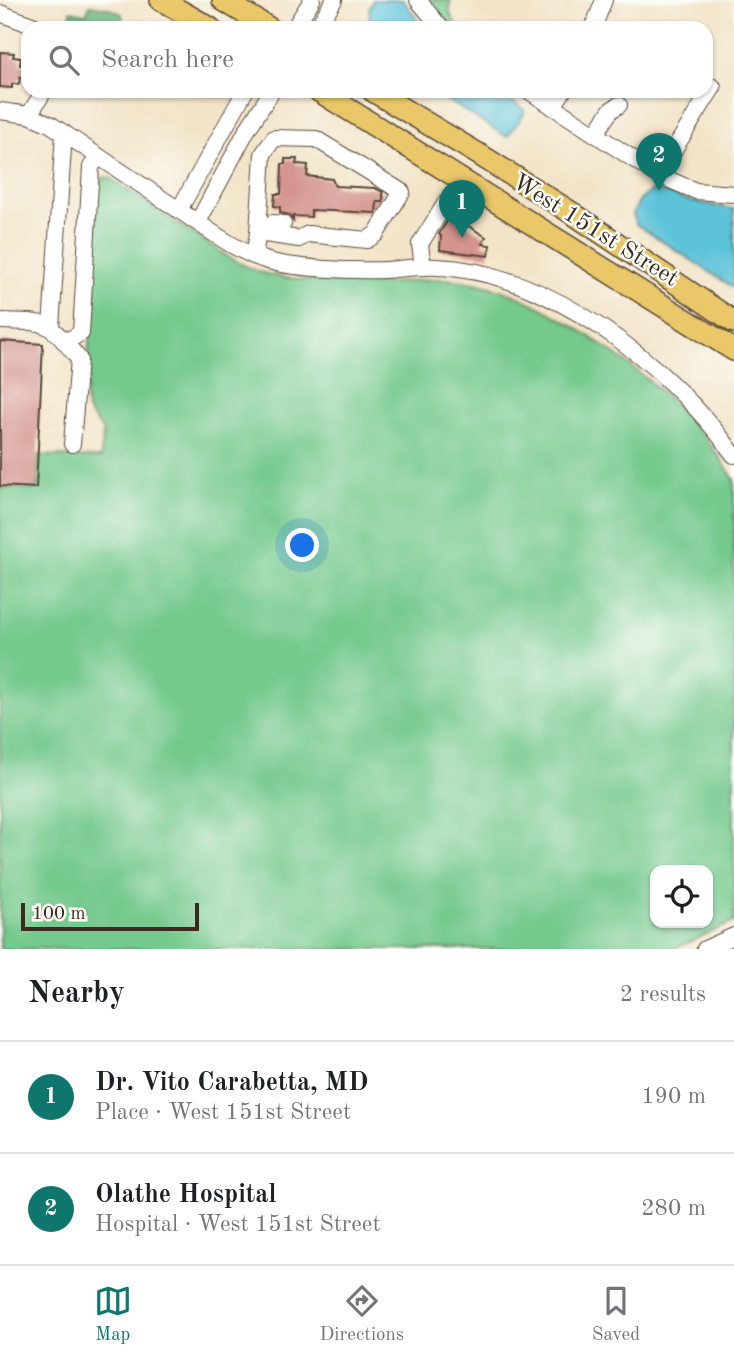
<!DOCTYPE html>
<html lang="en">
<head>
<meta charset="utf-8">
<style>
	body { margin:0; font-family:"Old Standard TT",serif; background:#f2f2f2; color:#202124 }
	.controls { position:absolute; right:21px; bottom:21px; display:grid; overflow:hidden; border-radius:14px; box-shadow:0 2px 5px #0004 }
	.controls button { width:63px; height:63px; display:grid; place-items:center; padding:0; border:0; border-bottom:2px solid #e0e0e0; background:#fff; color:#202124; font:35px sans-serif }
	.scale { position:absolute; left:21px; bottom:18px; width:178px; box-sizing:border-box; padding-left:7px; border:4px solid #3b2a1e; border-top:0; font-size:19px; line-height:24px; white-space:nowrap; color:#3b2a1e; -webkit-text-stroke:5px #fdfcf7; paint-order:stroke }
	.you { position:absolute; left:303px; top:546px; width:24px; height:24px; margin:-18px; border:5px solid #fff; border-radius:50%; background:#1a73e8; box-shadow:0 0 0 10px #1a73e833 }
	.badge { display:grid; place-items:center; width:46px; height:46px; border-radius:50%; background:#0f766e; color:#fff; font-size:23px; font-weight:700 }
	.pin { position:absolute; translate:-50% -58px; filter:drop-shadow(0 2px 4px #0008) }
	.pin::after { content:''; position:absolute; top:37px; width:24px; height:21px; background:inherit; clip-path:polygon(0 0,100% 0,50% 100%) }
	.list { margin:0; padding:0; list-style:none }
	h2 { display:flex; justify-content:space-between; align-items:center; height:91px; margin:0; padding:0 28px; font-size:30px }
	h2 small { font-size:23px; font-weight:400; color:#757577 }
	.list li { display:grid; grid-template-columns:46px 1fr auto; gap:21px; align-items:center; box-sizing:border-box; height:112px; padding:0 28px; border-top:2px solid #e0e0e0 }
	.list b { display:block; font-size:26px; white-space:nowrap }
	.list p { margin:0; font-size:23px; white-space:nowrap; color:#757577 }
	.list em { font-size:23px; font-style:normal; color:#757577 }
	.icon { flex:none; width:38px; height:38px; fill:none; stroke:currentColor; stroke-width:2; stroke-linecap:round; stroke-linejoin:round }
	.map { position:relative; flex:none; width:734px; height:949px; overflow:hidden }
	.search { position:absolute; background:#fff; box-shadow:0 2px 5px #0004; left:21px; right:21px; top:21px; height:77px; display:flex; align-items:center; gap:18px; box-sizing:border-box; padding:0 24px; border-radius:21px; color:#757577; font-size:26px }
	.sheet { height:315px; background:#fff }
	nav { display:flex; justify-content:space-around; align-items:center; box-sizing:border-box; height:98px; border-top:2px solid #e0e0e0; background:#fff; font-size:19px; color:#757577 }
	nav a { display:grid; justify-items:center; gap:4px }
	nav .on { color:#0f766e }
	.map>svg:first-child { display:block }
</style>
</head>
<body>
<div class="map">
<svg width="734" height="949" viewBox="0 0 734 949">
	<rect width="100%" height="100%" fill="#fdfcf7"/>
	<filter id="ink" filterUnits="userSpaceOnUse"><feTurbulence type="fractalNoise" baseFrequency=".0143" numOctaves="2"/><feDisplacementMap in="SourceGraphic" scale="14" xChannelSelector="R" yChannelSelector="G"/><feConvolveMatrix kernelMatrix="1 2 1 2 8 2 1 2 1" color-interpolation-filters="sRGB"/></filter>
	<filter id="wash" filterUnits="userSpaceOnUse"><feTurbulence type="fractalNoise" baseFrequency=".00686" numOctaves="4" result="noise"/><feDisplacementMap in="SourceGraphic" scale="28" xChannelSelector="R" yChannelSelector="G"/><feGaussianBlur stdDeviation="1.57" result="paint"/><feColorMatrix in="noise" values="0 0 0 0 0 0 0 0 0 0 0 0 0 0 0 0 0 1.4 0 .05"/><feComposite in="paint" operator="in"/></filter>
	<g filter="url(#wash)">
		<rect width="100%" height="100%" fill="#f2e4c8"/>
		<g fill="#74c98d" stroke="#587a56" stroke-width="2" fill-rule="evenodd">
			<polygon points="427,0 450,0 450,14 458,28 451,28"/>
			<path d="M104 177 110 178C138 197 166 216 194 234 216 249 237 265 263 273 296 283 343 281 378 283 399 284 421 278 442 279 496 281 539 304 584 333 647 374 694 415 734 479V922L674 949H0V488L37 489 39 455 101 458 103 431 87 410 86 401 97 188ZM655 870H708V923H655Z"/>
		</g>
		<polygon fill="#5fad78" stroke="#4d6c4b" stroke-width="2" points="90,5 109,8 122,14 123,21 115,28 90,28 70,19 71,11 86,14"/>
		<g fill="#5cc3d9" stroke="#4c767c" stroke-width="2">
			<polygon points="373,0 403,0 423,28 371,28 369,9"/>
			<polygon points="432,91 496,91 524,109 524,114 507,137"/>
			<path d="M655 189 690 201 734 209V288L636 224 633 214C638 202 643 195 655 189Z"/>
		</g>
		<g id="blocks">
			<g fill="#d4958f">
				<polygon points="0,52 14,53 13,57 21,58 20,65 25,65 25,77 20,77 19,84 12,84 12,88 0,87"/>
				<polygon points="285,159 297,159 296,164 308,165 307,176 332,179 335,186 375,188 383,192 383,202 377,202 376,213 311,210 311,217 293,216 293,221 289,215 280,213 280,207 274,206 275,194 281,194 282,164 285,164"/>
				<polygon points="451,215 486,237 482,244 490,245 489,256 440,250 441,236 439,234"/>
				<polygon points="0,341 43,344 36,488 0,486"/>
			</g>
		</g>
	</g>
	<g filter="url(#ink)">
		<use href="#blocks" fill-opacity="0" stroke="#564638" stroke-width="2"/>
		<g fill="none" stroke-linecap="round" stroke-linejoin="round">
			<defs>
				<g id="minor">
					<polyline points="418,0 441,28"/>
					<polyline points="0,13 40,28"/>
					<polyline points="294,28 312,0"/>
					<polyline points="317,28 334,0"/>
					<polyline points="593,28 604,0"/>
					<polyline points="529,91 658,175 696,191 734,194"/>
					<polyline points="553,107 563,91"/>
					<path d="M0 111 29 115 50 124 219 237C233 246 246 254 262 259 289 269 354 271 384 270 401 269 419 266 437 267 549 271 671 366 734 455"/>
					<polyline points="29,115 44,91"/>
					<polyline points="595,134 611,110 619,105"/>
					<polyline points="658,175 713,87"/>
					<polyline points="179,210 245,91"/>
					<polyline points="198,222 247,130 272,91"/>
					<polyline points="265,234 273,223 283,224"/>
					<polyline points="254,256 258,233 263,154 274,138 316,139 402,192 376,234 367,240 308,234 299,239 258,233"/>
					<polyline points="423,267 420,244 447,201"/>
					<path d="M0 321C49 322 47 320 79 359L72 444"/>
					<polyline points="51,327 64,133"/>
					<polyline points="65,342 81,333 91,167 98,156"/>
					<polyline points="705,949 734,936"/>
				</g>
				<g id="major">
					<polyline points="161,0 210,28"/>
					<polyline points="223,0 269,28"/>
					<polyline points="319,91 734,350"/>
					<polyline points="373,91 480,155 575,215 734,322"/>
				</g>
			</defs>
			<use href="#minor" stroke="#564638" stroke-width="18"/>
			<use href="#major" stroke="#564638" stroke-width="24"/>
			<use href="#minor" stroke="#fff" stroke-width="16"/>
			<use href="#major" stroke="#eac769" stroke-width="21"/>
		</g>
	</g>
	<g text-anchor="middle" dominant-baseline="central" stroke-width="5" stroke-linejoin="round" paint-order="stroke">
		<g font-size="24" fill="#3b2a1e" stroke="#fdfcf7">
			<text transform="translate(595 231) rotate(32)">West 151st Street</text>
		</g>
	</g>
</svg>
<div class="controls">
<button><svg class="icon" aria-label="locate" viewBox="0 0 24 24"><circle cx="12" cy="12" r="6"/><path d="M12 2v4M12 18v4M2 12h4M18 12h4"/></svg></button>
</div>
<div class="scale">100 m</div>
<div class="you"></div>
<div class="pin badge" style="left:462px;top:238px">1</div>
<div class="pin badge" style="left:659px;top:191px">2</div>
<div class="search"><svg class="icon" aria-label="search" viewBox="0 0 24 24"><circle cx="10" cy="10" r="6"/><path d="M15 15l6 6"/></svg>Search here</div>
</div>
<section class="sheet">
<h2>Nearby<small>2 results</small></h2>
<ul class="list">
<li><span class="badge">1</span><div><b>Dr. Vito Carabetta, MD</b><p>Place · West 151st Street</p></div><em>190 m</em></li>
<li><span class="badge">2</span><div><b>Olathe Hospital</b><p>Hospital · West 151st Street</p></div><em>280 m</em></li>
</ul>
</section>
<nav>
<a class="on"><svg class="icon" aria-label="map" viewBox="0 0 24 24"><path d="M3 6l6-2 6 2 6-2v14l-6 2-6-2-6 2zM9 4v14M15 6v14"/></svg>Map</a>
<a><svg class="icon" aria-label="directions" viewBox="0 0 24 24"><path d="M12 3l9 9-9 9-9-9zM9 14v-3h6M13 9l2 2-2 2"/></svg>Directions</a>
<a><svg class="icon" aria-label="saved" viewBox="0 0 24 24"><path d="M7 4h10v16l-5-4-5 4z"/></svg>Saved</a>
</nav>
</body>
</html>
